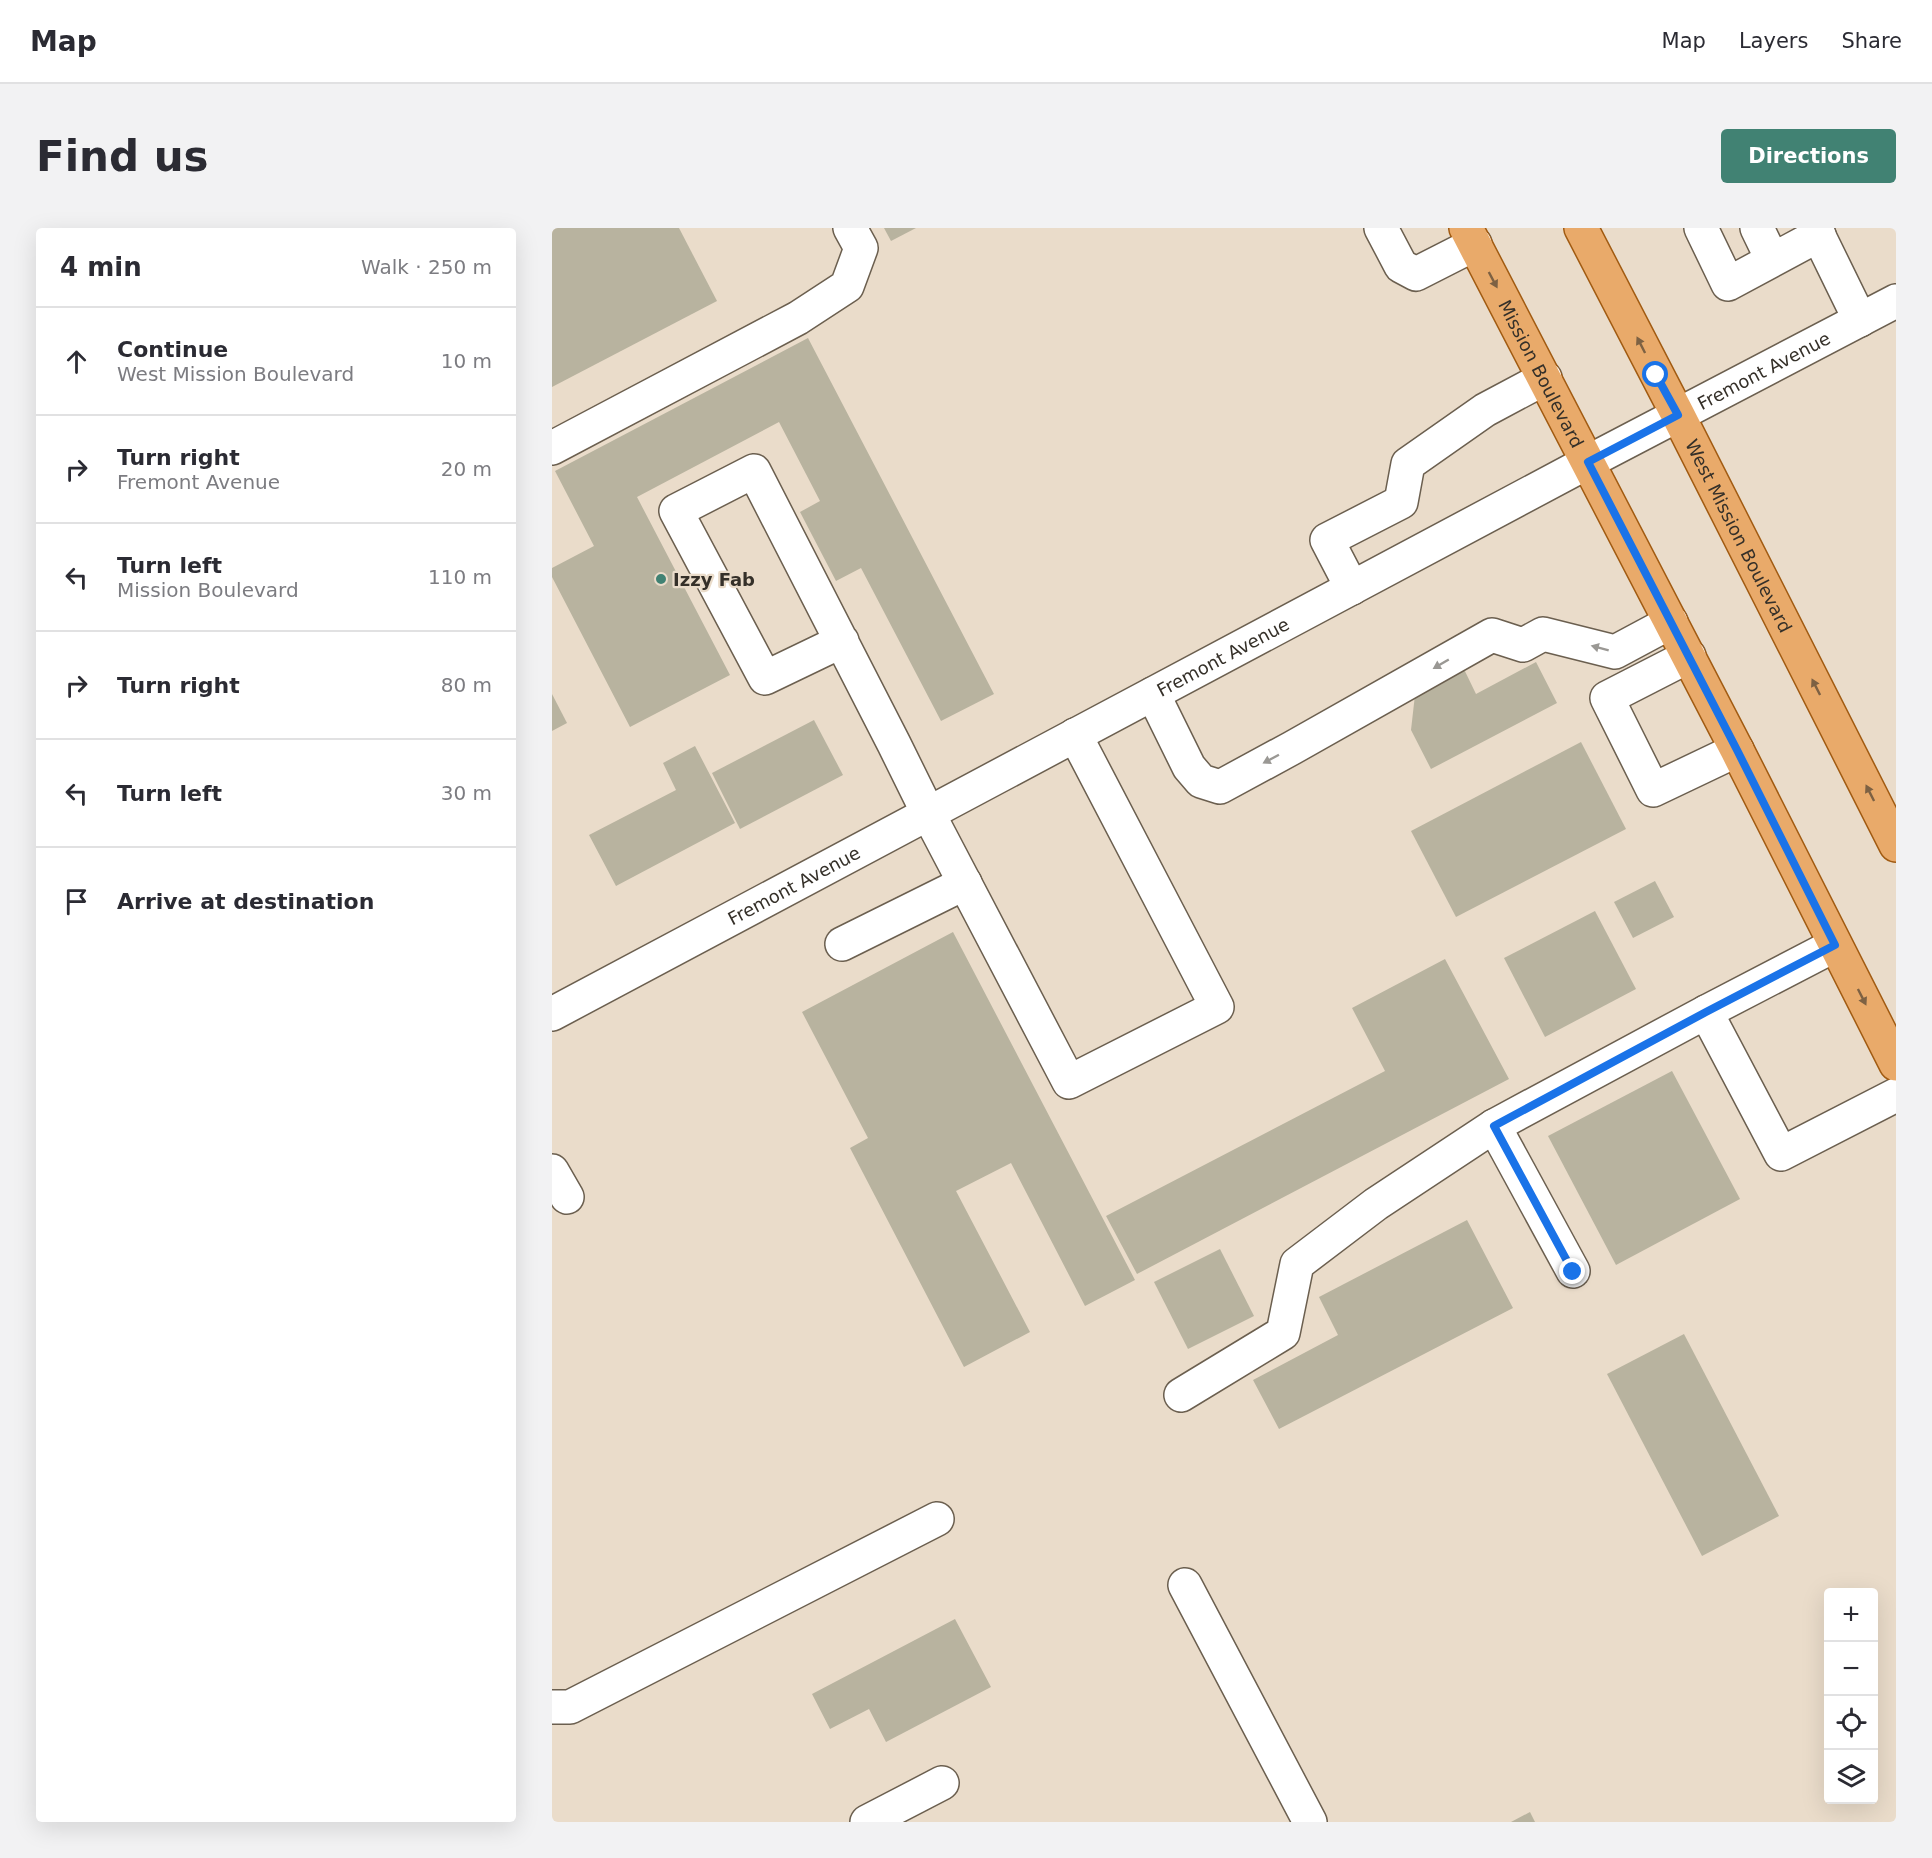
<!DOCTYPE html>
<html lang="en">
<head>
<meta charset="utf-8">
<style>
	body { margin:0; font-family:"DejaVu Sans",sans-serif; background:#f2f2f3; color:#2b2b33 }
	.controls { position:absolute; right:18px; bottom:18px; display:grid; overflow:hidden; border-radius:6px; box-shadow:0 6px 24px #0002 }
	.controls button { width:54px; height:54px; display:grid; place-items:center; padding:0; border:0; border-bottom:2px solid #e1e1e2; background:#fff; color:#2b2b33; font:30px sans-serif }
	.stop { position:absolute; width:18px; height:18px; margin:-14px; border:4px solid #1a73e8; border-radius:50%; background:#fff }
	.stop.end { background:#1a73e8; border-color:#fff; box-shadow:0 2px 6px #0008 }
	.list { margin:0; padding:0; list-style:none }
	h2 { display:flex; justify-content:space-between; align-items:center; height:78px; margin:0; padding:0 24px; font-size:26px }
	h2 small { font-size:20px; font-weight:400; color:#7c7c81 }
	.list li { display:grid; grid-template-columns:39px 1fr auto; gap:18px; align-items:center; box-sizing:border-box; height:108px; padding:0 24px; border-top:2px solid #e1e1e2 }
	.list b { display:block; font-size:22px; white-space:nowrap }
	.list p { margin:0; font-size:20px; white-space:nowrap; color:#7c7c81 }
	.list em { font-size:20px; font-style:normal; color:#7c7c81 }
	.icon { flex:none; width:33px; height:33px; fill:none; stroke:currentColor; stroke-width:2; stroke-linecap:round; stroke-linejoin:round }
	.map { position:relative; flex:none; width:1344px; height:1594px; overflow:hidden; border-radius:6px }
	header { display:flex; align-items:center; gap:36px; box-sizing:border-box; height:84px; padding:0 30px; background:#fff; border-bottom:2px solid #e1e1e2 }
	header strong { font-size:28px }
	nav { display:flex; gap:33px; margin-inline-start:auto; font-size:21px }
	.intro { display:flex; align-items:center; justify-content:space-between; box-sizing:border-box; height:144px; padding:0 36px }
	h1 { margin:0; font-size:42px }
	.button { padding:15px 27px; border-radius:6px; background:#418273; color:#fff; font-size:21px; font-weight:700 }
	main { display:flex; gap:36px; padding:0 36px }
	aside { flex:1; background:#fff; border-radius:6px; box-shadow:0 6px 24px #0002 }
	.map>svg:first-child { display:block }
</style>
</head>
<body>
<header>
<strong>Map</strong>
<nav><a>Map</a><a>Layers</a><a>Share</a></nav>
</header>
<div class="intro"><h1>Find us</h1><a class="button">Directions</a></div>
<main>
<aside>
<h2>4 min<small>Walk · 250 m</small></h2>
<ul class="list">
<li><svg class="icon" aria-label="ahead" viewBox="0 0 24 24"><path d="M12 20V5M6 11l6-6 6 6"/></svg><div><b>Continue</b><p>West Mission Boulevard</p></div><em>10 m</em></li>
<li><svg class="icon" aria-label="right" viewBox="0 0 24 24"><path d="M7 20v-9h11M14 6l5 5-5 5"/></svg><div><b>Turn right</b><p>Fremont Avenue</p></div><em>20 m</em></li>
<li><svg class="icon" aria-label="left" viewBox="0 0 24 24"><path d="M17 20v-9H6M10 6l-5 5 5 5"/></svg><div><b>Turn left</b><p>Mission Boulevard</p></div><em>110 m</em></li>
<li><svg class="icon" aria-label="right" viewBox="0 0 24 24"><path d="M7 20v-9h11M14 6l5 5-5 5"/></svg><div><b>Turn right</b></div><em>80 m</em></li>
<li><svg class="icon" aria-label="left" viewBox="0 0 24 24"><path d="M17 20v-9H6M10 6l-5 5 5 5"/></svg><div><b>Turn left</b></div><em>30 m</em></li>
<li><svg class="icon" aria-label="arrive" viewBox="0 0 24 24"><path d="M6 21V4h12l-3 4 3 4H6"/></svg><div><b>Arrive at destination</b></div></li>
</ul>
</aside>
<div class="map">
<svg width="1344" height="1594" viewBox="0 0 1344 1594">
	<rect width="100%" height="100%" fill="#eadcca"/>
	<g fill="#b8b39f">
		<polygon points="0,0 127,0 165,73 0,159"/>
		<polygon points="332,0 364,0 339,13"/>
		<polygon points="256,110 442,466 389,493 309,340 284,353 248,284 268,273 227,194 85,269 178,447 78,499 0,349 0,340 42,318 3,243"/>
		<polygon points="984,434 1005,475 879,541 859,502 864,458 909,435 924,466"/>
		<polygon points="0,466 15,495 0,503"/>
		<polygon points="262,492 291,547 188,601 160,545"/>
		<polygon points="1029,514 1074,601 904,689 859,603"/>
		<polygon points="143,518 183,595 64,658 37,607 124,562 111,535"/>
		<polygon points="1103,653 1122,689 1081,710 1062,674"/>
		<polygon points="1043,683 1084,761 993,809 952,730"/>
		<polygon points="401,704 583,1052 533,1078 459,935 404,963 478,1104 412,1139 298,920 316,910 250,784"/>
		<polygon points="893,731 957,851 585,1046 554,988 833,843 800,780"/>
		<polygon points="1120,843 1188,971 1064,1037 996,908"/>
		<polygon points="915,992 961,1080 727,1201 701,1152 786,1107 767,1069"/>
		<polygon points="668,1021 702,1088 636,1121 602,1054"/>
		<polygon points="1132,1106 1227,1288 1150,1328 1055,1146"/>
		<polygon points="403,1391 439,1459 334,1514 317,1481 278,1501 260,1466"/>
		<polygon points="978,1584 983,1594 959,1594"/>
	</g>
	<g fill="none" stroke-linecap="round" stroke-linejoin="round">
		<defs>
			<g id="minor">
				<polyline points="829,0 849,38 864,46 923,16"/>
				<polyline points="1149,0 1176,56 1267,7"/>
				<polyline points="1205,0 1220,31"/>
				<polyline points="1263,0 1308,92"/>
				<polyline points="0,220 246,90 295,58 309,20 298,0"/>
				<polyline points="800,360 775,312 849,274 856,236 933,182 993,150"/>
				<polyline points="290,413 213,450 124,283 202,243 342,516 376,585 517,854 665,779 523,507"/>
				<polyline points="1137,428 1055,470 1101,562 1185,522"/>
				<polyline points="601,466 637,539 649,553 668,559 740,520 940,407 971,417 991,406 1063,424 1119,394"/>
				<polyline points="290,716 413,655"/>
				<polyline points="1154,784 1229,926 1344,867"/>
				<path id="s1" d="M0 786 1036 234 1344 73"/>
				<polyline points="942,898 1021,1043"/>
				<polyline points="0,943 15,969"/>
				<polyline points="629,1167 731,1105 745,1036 824,976 942,898 1154,784 1283,717"/>
				<polyline points="633,1357 758,1594"/>
				<polyline points="0,1479 18,1479 385,1291"/>
				<polyline points="315,1594 390,1555"/>
			</g>
			<g id="major">
				<path id="s2" d="M914 0 1185 522 1344 836"/>
				<path id="s3" d="M1029 0 1126 187 1344 617"/>
			</g>
		</defs>
		<use href="#minor" stroke="#6b5f4f" stroke-width="36"/>
		<use href="#major" stroke="#a15b12" stroke-width="36"/>
		<use href="#minor" stroke="#fff" stroke-width="33"/>
		<use href="#major" stroke="#e9aa6a" stroke-width="33"/>
	</g>
	<defs><path id="oneway-solid" d="M-6-.8H1V-3.2L6.5 0L1 3.2V.8H-6Z" transform="scale(1.5)"/></defs>
	<g fill="#7d6143">
		<use href="#oneway-solid" transform="translate(941 52) rotate(62)"/>
		<use href="#oneway-solid" transform="translate(1089 117) rotate(-117)"/>
		<use href="#oneway-solid" transform="translate(1264 459) rotate(-117)"/>
		<use href="#oneway-solid" transform="translate(1318 565) rotate(-117)"/>
		<use href="#oneway-solid" transform="translate(1310 769) rotate(63)"/>
	</g>
	<g fill="#9a9894">
		<use href="#oneway-solid" transform="translate(1048 420) rotate(-165)"/>
		<use href="#oneway-solid" transform="translate(889 436) rotate(150)"/>
		<use href="#oneway-solid" transform="translate(719 531) rotate(152)"/>
	</g>
	<g fill="none" stroke-linecap="round" stroke-linejoin="round">
		<polyline stroke="#1a73e8" stroke-width="8" points="1021,1044 942,898 1154,784 1283,717 1185,522 1036,234 1126,187 1104,147"/>
	</g>
	<circle fill="#418273" stroke="#eadcca" stroke-width="2" cx="109" cy="351" r="6"/>
	<g text-anchor="middle" dominant-baseline="central" stroke-width="4.5" stroke-linejoin="round" paint-order="stroke">
		<g font-size="18" fill="#353029" stroke="#eadcca">
			<text stroke="none"><textPath href="#s1" startOffset="1372">Fremont Avenue</textPath></text>
			<text stroke="none"><textPath href="#s2" startOffset="164">Mission Boulevard</textPath></text>
			<text stroke="none"><textPath href="#s3" startOffset="346">West Mission Boulevard</textPath></text>
			<text stroke="none"><textPath href="#s1" startOffset="760">Fremont Avenue</textPath></text>
			<text stroke="none"><textPath href="#s1" startOffset="274">Fremont Avenue</textPath></text>
		</g>
		<g font-size="18" font-weight="bold" fill="#353029" stroke="#eadcca" text-anchor="start">
			<text x="121" y="351">Izzy Fab</text>
		</g>
	</g>
</svg>
<div class="controls">
<button>+</button>
<button>−</button>
<button><svg class="icon" aria-label="locate" viewBox="0 0 24 24"><circle cx="12" cy="12" r="6"/><path d="M12 2v4M12 18v4M2 12h4M18 12h4"/></svg></button>
<button><svg class="icon" aria-label="layers" viewBox="0 0 24 24"><path d="M12 4l9 5-9 5-9-5zM3 14l9 5 9-5"/></svg></button>
</div>
<div class="stop" style="left:1104px;top:147px"></div>
<div class="stop end" style="left:1021px;top:1044px"></div>
</div>
</main>
</body>
</html>
